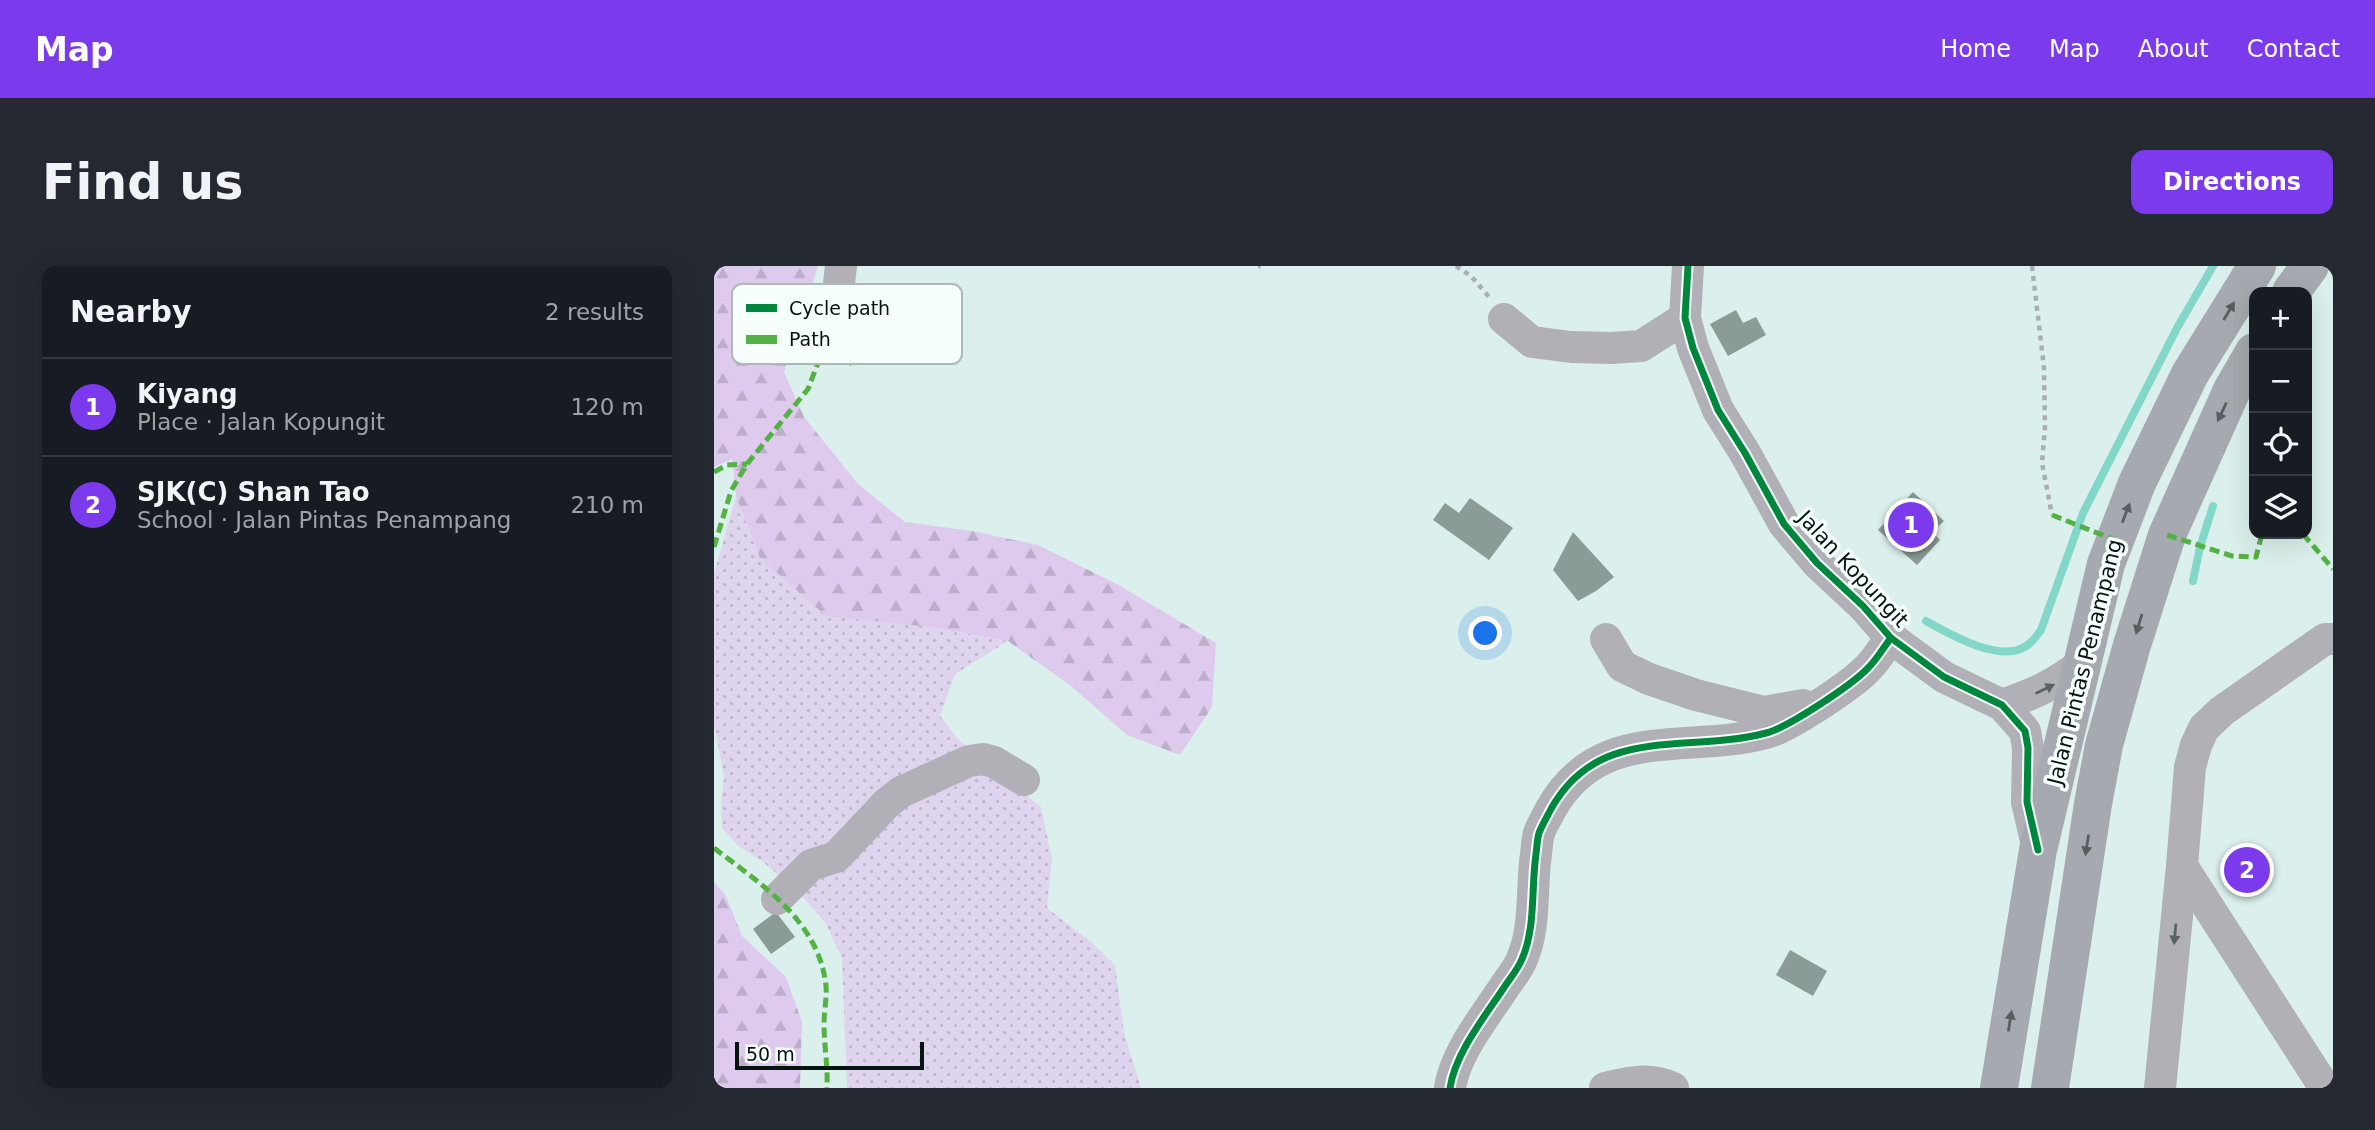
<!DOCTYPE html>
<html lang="en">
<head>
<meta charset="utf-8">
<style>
	body { margin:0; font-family:"DejaVu Sans",sans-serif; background:#242831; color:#f1f3f6 }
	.controls { position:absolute; right:21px; top:21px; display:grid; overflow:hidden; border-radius:14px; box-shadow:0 7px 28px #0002 }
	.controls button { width:63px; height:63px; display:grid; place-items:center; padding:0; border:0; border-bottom:2px solid #363941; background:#171b24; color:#f1f3f6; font:35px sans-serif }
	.scale { position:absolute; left:21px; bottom:18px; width:189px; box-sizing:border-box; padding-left:7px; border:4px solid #061411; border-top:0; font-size:19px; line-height:24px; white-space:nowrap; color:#061411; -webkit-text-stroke:5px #f7fffd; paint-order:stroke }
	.you { position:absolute; left:772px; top:368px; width:24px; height:24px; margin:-18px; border:5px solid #fff; border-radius:50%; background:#1a73e8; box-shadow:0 0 0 10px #1a73e833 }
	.badge { display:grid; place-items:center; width:46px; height:46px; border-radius:50%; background:#7c3aed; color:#fff; font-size:23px; font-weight:700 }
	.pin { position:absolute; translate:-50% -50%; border:4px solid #fff; box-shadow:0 2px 7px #0006 }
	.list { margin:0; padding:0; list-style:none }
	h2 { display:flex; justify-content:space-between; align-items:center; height:91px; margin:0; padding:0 28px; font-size:30px }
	h2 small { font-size:23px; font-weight:400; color:#9ea1a6 }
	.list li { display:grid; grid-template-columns:46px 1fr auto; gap:21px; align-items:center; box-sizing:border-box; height:98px; padding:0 28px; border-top:2px solid #363941 }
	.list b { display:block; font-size:26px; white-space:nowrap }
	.list p { margin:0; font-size:23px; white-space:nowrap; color:#9ea1a6 }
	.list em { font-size:23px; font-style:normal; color:#9ea1a6 }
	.icon { flex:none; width:38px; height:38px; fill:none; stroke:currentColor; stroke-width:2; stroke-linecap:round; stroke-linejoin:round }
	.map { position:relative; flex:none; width:1619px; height:822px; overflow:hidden; border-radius:14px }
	header { display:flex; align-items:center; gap:42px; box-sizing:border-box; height:98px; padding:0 35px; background:#7c3aed; color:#fff }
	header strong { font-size:33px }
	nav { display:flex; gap:38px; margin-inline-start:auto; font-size:24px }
	.intro { display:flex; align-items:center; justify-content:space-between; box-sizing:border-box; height:168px; padding:0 42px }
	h1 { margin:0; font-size:49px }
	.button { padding:18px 32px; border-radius:14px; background:#7c3aed; color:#fff; font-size:24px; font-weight:700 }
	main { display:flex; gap:42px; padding:0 42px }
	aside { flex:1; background:#171b24; border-radius:14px; box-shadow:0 7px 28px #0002 }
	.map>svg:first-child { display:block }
</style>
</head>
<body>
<header>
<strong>Map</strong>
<nav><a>Home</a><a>Map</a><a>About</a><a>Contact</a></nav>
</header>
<div class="intro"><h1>Find us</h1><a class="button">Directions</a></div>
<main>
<aside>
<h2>Nearby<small>2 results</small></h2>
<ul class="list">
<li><span class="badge">1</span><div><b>Kiyang</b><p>Place · Jalan Kopungit</p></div><em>120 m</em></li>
<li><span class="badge">2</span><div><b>SJK(C) Shan Tao</b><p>School · Jalan Pintas Penampang</p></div><em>210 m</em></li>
</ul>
</aside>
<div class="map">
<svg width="1619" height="822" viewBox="0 0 1619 822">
	<defs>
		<pattern id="grass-dots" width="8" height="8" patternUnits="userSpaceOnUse" patternTransform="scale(1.75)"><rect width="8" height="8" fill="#dfd4ed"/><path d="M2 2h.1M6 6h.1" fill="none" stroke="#beb5ca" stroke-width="1.8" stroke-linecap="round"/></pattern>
		<pattern id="forest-firs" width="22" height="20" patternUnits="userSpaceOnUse" patternTransform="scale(1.75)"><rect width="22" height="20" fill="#ddcaed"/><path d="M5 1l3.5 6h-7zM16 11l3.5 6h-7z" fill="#bcadca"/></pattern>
	</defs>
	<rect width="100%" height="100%" fill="#dbf0ec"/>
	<polygon fill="url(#grass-dots)" points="22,230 46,292 217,361 294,375 241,408 226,450 244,473 327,541 338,593 333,642 376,675 401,699 410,766 427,822 133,822 128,692 111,656 87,629 47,594 24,580 8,562 7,537 10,511 0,457 0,308"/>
	<g fill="url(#forest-firs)">
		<polygon points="0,0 104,0 70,106 90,151 144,218 191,256 258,265 324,279 401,317 502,377 498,441 466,489 413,469 357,420 294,375 217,361 112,350 46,292 22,230 18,193 0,201"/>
		<polygon points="0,616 11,628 28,670 72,711 88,756 86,822 0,822"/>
	</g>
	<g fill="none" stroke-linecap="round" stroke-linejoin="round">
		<g stroke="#82d7c9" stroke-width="8">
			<polyline points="1479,315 1486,281 1499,240"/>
			<path d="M1212 355C1236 368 1291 401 1316 377 1320 374 1324 368 1327 364L1369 247 1463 62 1499 0"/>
		</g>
	</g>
	<g fill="#8b9b98">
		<polygon points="1022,44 1029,57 1042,51 1052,69 1014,90 996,58"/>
		<polygon points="1199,226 1230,255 1218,266 1226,274 1203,299 1164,264"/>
		<polygon points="756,232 799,262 775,294 719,254 731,237 745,247"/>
		<polygon points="859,266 900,311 882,325 864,335 839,304"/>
		<polygon points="62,646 81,671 57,688 39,663"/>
		<polygon points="1076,684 1113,705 1099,730 1062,709"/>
	</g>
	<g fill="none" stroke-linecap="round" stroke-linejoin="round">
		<g stroke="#abaeb0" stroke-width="4.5" stroke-dasharray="5 5" stroke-linecap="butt">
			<polyline points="742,0 757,10 776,32"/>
			<polyline points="1318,0 1330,102 1331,161 1328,197 1338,249"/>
			<polyline points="544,1 546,0"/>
		</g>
		<g stroke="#b0b0b6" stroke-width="32">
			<polyline points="974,0 971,52 979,82 1004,144 1031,187 1070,258 1103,297 1149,340 1177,372 1230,411 1288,439 1311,465 1314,482 1313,536 1324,583"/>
			<polyline points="121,52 127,0"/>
			<polyline points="790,53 818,76 857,81 897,82 927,80 971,52"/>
			<polyline points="892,373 908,400 935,413 982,429 1050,446 1089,439"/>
			<path d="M1288 439C1320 428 1342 418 1369 397"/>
			<polyline points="63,633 97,599 122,591 173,537 187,526 255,495 269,493 280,496 310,514"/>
			<path d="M736 822C741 787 772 749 791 720 797 711 804 703 808 693 822 661 817 622 822 588 823 581 823 574 825 567 828 559 833 551 837 543 885 457 973 488 1052 467 1073 462 1138 419 1154 402 1163 393 1169 382 1177 372"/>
			<path d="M891 822C915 816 936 811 959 822"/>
			<polyline points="1446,822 1468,600"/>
			<polyline points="1611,822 1468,600 1476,501 1482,479 1490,462 1508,445 1611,373 1619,373"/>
		</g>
		<g stroke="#a6a9af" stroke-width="38">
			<polyline points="1577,26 1596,0"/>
			<polyline points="1285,822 1324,584 1392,298 1423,217 1476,108 1543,0"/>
			<polyline points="1336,822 1379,538 1390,479 1418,379 1453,269 1518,124 1540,86"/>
		</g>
		<g stroke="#54b144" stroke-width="5" stroke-dasharray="10 5" stroke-linecap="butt">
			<polyline points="121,52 138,99"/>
			<polyline points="0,206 13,199 33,198"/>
			<polyline points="1338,249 1401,274"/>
			<polyline points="1589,268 1619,303"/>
			<polyline points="1453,269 1518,290 1542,291 1548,268"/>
			<polyline points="0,281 17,225 33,198 94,123 121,52"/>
			<path d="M0 582C48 619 105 655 112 720 113 732 110 745 110 758 110 779 114 800 113 822"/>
		</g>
		<defs>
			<g id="cycleway">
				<polyline points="974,0 971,52 979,82 1004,144 1031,187 1070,258 1103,297 1149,340 1177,372 1230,411 1288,439 1311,465 1314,482 1313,536 1324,584"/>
				<path d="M736 822C741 787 772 749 791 720 797 711 804 703 808 693 822 661 817 622 822 588 823 581 823 574 825 567 828 559 833 551 837 543 885 457 973 488 1052 467 1073 462 1138 419 1154 402 1163 393 1169 382 1177 372"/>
			</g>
		</defs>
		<use href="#cycleway" stroke="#f7fffd" stroke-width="11"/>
		<use href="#cycleway" stroke="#00873e" stroke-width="7"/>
	</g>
	<defs><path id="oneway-solid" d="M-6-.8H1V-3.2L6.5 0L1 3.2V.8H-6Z" transform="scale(1.75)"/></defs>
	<g fill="#565e60">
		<use href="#oneway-solid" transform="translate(1515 45) rotate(-59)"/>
		<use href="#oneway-solid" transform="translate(1508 146) rotate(115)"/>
		<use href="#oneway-solid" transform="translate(1412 247) rotate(-69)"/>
		<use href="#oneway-solid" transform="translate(1425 358) rotate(107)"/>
		<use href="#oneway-solid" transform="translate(1373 579) rotate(99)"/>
		<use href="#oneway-solid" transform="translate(1296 755) rotate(-81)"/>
	</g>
	<g fill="#5b6264">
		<use href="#oneway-solid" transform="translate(1331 423) rotate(-26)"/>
		<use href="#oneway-solid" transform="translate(1461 668) rotate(95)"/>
	</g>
	<g text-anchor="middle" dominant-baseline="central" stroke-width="7" stroke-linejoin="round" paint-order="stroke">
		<g font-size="21" fill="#061411" stroke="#f7fffd">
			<text transform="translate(1139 303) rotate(47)">Jalan Kopungit</text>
			<text transform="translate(1371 396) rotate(-76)">Jalan Pintas Penampang</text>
		</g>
	</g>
	<rect x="18" y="18" width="230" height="80" rx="10" fill="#f7fffd" stroke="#afb8b6" stroke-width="2"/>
	<rect x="32" y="38" width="31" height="8" fill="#00873e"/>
	<rect x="32" y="69" width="31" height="9" fill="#54b144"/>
	<g font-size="19" fill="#061411">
		<text x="75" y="49">Cycle path</text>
		<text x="75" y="80">Path</text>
	</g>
</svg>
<div class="controls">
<button>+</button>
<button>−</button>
<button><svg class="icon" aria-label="locate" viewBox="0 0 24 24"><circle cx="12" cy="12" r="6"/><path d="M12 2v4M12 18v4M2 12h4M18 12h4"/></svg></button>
<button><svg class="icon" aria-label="layers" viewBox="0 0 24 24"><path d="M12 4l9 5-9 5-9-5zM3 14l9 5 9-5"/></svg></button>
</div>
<div class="scale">50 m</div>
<div class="you"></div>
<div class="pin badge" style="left:1197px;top:259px">1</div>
<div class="pin badge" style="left:1533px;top:604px">2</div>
</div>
</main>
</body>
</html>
